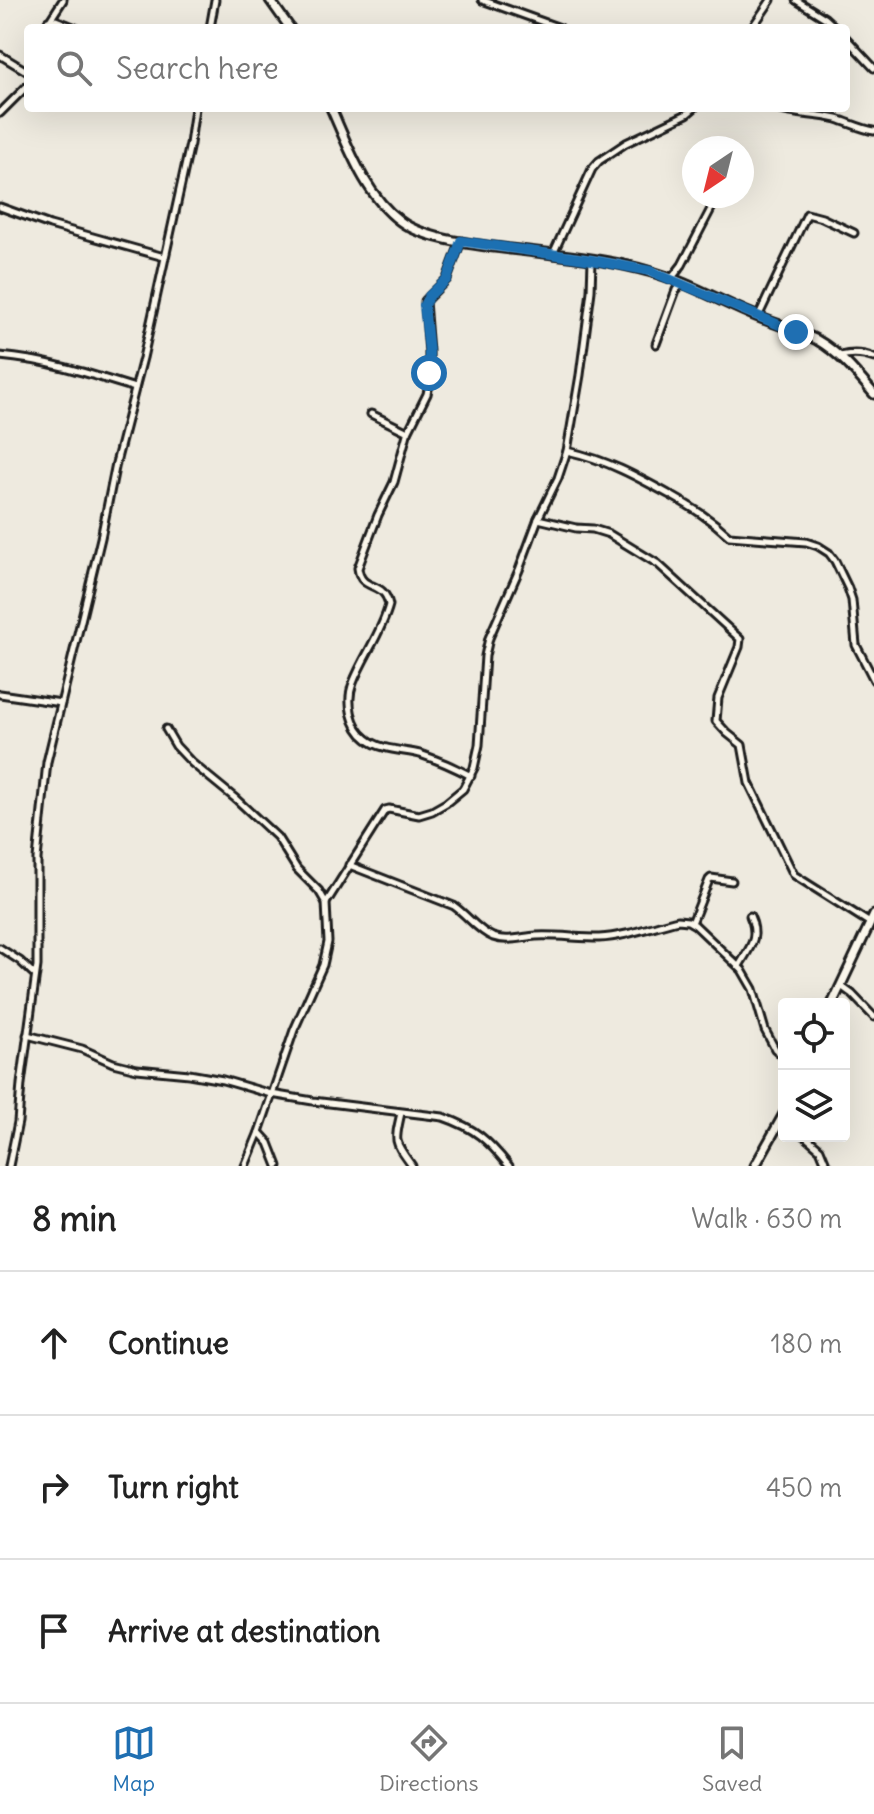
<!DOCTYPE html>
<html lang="en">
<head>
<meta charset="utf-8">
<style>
	body { margin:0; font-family:Delius,sans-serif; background:#f6f6f6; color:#222 }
	.controls { position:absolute; right:24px; bottom:24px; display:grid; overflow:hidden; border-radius:8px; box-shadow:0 8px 32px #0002 }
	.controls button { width:72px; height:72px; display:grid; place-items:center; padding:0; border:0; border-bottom:2px solid #e0e0e0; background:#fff; color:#222; font:40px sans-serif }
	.compass { position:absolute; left:682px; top:136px; width:72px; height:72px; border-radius:50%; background:#fff; box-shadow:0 8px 32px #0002; rotate:215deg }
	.stop { position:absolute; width:24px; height:24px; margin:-18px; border:6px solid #1f6fb2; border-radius:50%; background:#fff }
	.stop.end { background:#1f6fb2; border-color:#fff; box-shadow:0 2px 8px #0008 }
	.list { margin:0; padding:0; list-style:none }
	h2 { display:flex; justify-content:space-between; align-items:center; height:104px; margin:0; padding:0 32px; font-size:34px }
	h2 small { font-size:26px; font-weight:400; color:#767676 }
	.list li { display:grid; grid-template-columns:52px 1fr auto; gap:24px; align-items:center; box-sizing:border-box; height:144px; padding:0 32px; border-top:2px solid #e0e0e0 }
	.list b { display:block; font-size:30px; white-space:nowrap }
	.list em { font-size:26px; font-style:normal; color:#767676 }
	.icon { flex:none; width:44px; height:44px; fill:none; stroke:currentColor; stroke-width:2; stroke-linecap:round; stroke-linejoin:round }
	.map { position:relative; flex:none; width:874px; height:1166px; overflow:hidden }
	.search { position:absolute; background:#fff; box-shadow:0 8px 32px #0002; left:24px; right:24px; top:24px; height:88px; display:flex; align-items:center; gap:20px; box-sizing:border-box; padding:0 28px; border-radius:8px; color:#767676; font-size:30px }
	.sheet { height:536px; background:#fff }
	nav { display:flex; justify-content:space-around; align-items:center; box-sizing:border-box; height:112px; border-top:2px solid #e0e0e0; background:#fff; font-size:22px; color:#767676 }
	nav a { display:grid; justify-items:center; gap:4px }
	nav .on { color:#1f6fb2 }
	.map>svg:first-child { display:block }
</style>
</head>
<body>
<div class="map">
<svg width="874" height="1166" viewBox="0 0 874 1166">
	<rect width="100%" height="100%" fill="#eeeadf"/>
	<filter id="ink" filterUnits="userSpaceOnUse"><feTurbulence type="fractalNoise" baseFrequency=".0125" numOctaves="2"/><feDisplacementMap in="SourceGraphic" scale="16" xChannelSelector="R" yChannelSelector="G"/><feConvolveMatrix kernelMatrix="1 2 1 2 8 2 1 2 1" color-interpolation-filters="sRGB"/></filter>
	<g filter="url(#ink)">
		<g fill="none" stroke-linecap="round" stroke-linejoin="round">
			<defs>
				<g id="minor">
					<polyline points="482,0 560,28"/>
					<polyline points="796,0 825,18 836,28"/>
					<polyline points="48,21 56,20 76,28"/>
					<polyline points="45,28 63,0"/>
					<polyline points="210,28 215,0"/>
					<polyline points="752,28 771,0"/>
					<polyline points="846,38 874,68"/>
					<polyline points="0,55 28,72"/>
					<path d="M773 108C794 115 816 114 837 119 850 123 861 129 874 131"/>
					<polyline points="0,113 28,85"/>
					<polyline points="0,207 50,225 164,257"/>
					<path d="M461 241 447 279 425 301 429 352V385L427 394 407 434 394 482 378 515 358 568C361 593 384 579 389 605 382 632 363 657 353 683 346 701 351 727 367 739 380 750 404 750 420 754 438 760 454 767 471 776"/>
					<polyline points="553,254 592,169 599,161 626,143 687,114 694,108"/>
					<polyline points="671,279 682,265 712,207"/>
					<polyline points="758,317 807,214 822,218 854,233"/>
					<polyline points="656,344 676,290 682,284"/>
					<path d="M0 356C47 360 90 374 135 388"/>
					<path d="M840 356C852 353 862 353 874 358"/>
					<polyline points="371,414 408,432"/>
					<path d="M567 451C607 460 636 476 672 496 693 508 711 519 729 536L806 542 818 546 829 553 835 561 848 588 852 600 856 645 874 680"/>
					<polyline points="538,519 576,528 593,529 609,534 658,564 740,639 739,647 718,698 716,721 727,733 742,745 749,783 794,875 870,923"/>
					<polyline points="0,694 61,703"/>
					<polyline points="166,729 176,746 192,763 236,799 277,837 297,869 319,891 326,903"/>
					<path d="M349 865 454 906C467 915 478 931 493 937 507 942 522 937 536 936 557 935 578 938 599 938 625 937 653 926 678 920L688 921 695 925 742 970 753 989 765 1030 775 1049 784 1057"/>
					<polyline points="692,923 709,880 711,878 732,881"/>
					<polyline points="0,948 20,961 35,975"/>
					<path d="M739 966C750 947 760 938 750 916"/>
					<polyline points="841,986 852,994 874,1017"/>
					<path d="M27 1035 82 1049 113 1063 137 1069 189 1074 223 1080 271 1094 313 1101 443 1117C475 1128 488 1140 509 1166"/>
					<path d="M401 1113C394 1143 394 1141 412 1166"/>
					<polyline points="259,1132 269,1143 278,1166"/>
					<polyline points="805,1136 820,1149 827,1166"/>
					<polyline points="9,1166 18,1122 21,1084 37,966 37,859 47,762 101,538 116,463 143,358 190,144 195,108"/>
					<polyline points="245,1166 259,1132 294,1030 323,965 328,942 326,903 385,810 389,809 419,815 432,811 446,803 463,789 474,768 479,745 485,656 489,638 519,570 538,519 558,478 567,451 580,375 591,291 592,260"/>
				</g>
				<g id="secondary">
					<polyline points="270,0 290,28"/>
					<path d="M331 108C348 146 365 195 400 221 431 245 512 248 553 254 584 258 617 262 648 271 683 280 716 299 749 313 771 323 795 329 817 340 840 353 857 374 874 394"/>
					<polyline points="832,1004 874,915"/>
					<polyline points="755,1166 784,1114"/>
				</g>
			</defs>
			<use href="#minor" stroke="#1c1c1c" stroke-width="11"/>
			<use href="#secondary" stroke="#1c1c1c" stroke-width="13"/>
			<use href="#minor" stroke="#fbf7ec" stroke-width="5"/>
			<use href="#secondary" stroke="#fbf7ec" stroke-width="7"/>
		</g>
	</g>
	<g fill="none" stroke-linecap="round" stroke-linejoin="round" filter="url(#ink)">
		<polyline stroke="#1f6fb2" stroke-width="10" points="429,373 429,352 424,305 429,296 447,279 461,241 592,260 650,271 796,332"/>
	</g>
</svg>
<div class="controls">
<button><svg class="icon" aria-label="locate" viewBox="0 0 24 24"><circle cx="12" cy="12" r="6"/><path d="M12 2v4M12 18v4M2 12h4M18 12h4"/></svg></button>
<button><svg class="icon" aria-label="layers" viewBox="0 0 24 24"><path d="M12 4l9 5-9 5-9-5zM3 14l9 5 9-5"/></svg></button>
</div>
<svg class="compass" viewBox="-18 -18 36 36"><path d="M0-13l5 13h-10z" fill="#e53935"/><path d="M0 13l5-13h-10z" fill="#767676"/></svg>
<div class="stop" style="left:429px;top:373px"></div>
<div class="stop end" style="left:796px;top:332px"></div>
<div class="search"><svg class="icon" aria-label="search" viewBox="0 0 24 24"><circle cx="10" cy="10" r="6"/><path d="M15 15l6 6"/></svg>Search here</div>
</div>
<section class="sheet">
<h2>8 min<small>Walk · 630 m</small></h2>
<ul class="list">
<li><svg class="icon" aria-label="ahead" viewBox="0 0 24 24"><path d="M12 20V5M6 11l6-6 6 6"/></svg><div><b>Continue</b></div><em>180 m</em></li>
<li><svg class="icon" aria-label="right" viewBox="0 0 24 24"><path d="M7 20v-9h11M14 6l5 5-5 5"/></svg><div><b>Turn right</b></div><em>450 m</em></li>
<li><svg class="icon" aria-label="arrive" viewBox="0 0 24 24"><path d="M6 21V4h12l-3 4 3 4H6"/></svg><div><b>Arrive at destination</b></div></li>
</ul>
</section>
<nav>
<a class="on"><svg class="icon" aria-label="map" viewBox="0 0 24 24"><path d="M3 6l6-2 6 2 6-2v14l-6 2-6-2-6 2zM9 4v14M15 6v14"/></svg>Map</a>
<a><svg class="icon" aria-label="directions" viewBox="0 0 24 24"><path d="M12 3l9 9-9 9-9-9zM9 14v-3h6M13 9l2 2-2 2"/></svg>Directions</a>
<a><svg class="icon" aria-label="saved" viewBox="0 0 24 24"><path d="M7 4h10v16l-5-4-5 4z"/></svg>Saved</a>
</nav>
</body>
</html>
